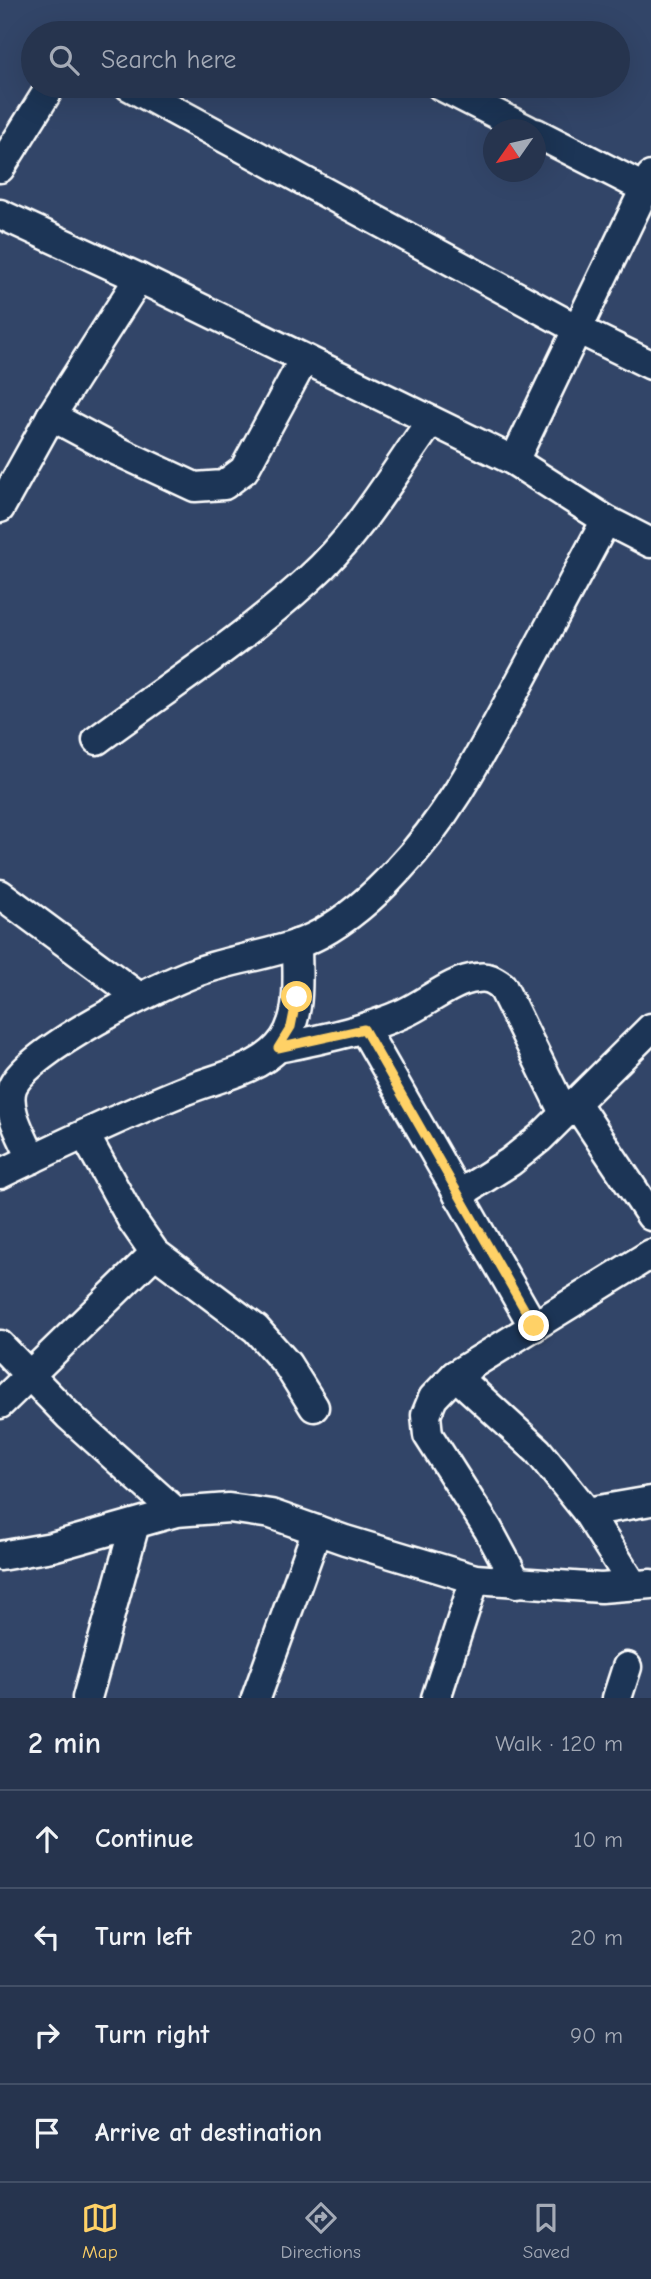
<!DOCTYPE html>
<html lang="en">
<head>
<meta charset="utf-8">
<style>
	body { margin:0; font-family:"Comic Neue",sans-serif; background:#323f58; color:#f1f3f6 }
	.compass { position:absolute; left:483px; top:119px; width:63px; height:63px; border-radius:50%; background:#26344e; box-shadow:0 7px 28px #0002; rotate:236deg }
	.stop { position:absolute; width:21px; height:21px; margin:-16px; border:5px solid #ffd166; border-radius:50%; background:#fff }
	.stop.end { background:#ffd166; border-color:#fff; box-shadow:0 2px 7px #0008 }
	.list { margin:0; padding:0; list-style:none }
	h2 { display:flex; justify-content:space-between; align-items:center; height:91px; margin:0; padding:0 28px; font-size:30px }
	h2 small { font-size:23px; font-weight:400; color:#a4aab6 }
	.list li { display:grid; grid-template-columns:46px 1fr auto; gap:21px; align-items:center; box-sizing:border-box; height:98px; padding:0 28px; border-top:2px solid #424f66 }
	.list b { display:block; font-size:26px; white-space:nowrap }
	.list em { font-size:23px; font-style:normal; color:#a4aab6 }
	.icon { flex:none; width:38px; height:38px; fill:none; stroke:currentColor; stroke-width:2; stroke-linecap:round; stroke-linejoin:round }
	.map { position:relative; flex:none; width:651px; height:1698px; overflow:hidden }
	.search { position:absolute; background:#26344e; box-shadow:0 7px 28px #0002; left:21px; right:21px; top:21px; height:77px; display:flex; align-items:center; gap:18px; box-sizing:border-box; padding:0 24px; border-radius:38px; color:#a4aab6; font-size:26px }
	.sheet { height:483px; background:#26344e }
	nav { display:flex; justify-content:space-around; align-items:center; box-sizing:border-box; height:98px; border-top:2px solid #424f66; background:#26344e; font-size:19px; color:#a4aab6 }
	nav a { display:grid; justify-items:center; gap:4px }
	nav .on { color:#ffd166 }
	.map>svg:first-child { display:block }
</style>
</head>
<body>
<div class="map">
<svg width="651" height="1698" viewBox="0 0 651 1698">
	<rect width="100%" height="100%" fill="#324568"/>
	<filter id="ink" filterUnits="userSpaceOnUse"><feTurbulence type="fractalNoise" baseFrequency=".0143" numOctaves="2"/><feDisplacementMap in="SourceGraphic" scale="14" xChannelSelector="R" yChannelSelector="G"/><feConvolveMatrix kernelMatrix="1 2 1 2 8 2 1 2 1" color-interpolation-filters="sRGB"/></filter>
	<g filter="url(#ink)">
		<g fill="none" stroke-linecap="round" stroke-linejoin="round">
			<defs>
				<g id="minor">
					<polyline points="129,86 577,329 651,365"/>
					<polyline points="441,86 528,130"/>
					<polyline points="536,133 644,188"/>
					<polyline points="0,168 51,86"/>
					<polyline points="0,214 139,278 514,461 606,520 651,543"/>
					<polyline points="51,416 111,448 195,487 224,485 244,470 304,359"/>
					<polyline points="514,461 651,176"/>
					<polyline points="0,508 51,416 139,278"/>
					<path d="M97 740C169 687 245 638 310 578 359 534 393 474 431 421"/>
					<polyline points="0,894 139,997"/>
					<polyline points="364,1029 534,1327"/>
					<path d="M278 1048C321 1039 364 1031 404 1013 427 1003 452 980 477 978 488 976 494 980 502 986L564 1113"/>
					<polyline points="575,1102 651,1216"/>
					<polyline points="85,1135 132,1220 155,1253 256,1329 287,1364 314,1407"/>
					<path d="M32 1159C24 1139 5 1110 12 1088 26 1051 160 985 199 971 238 957 283 954 320 934 349 918 376 894 398 870 446 820 478 759 511 698 543 639 574 580 606 520"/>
					<path d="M0 1174C61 1145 123 1115 186 1090 215 1078 256 1071 278 1047 303 1021 297 978 297 944"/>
					<polyline points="458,1195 510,1162 540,1138 651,1028"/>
					<polyline points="0,1345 69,1416 176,1512"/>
					<polyline points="455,1375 538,1451 587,1512 633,1585"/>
					<polyline points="0,1404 155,1253"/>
					<polyline points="587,1512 651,1501"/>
					<polyline points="0,1556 52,1547 176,1512 229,1508 271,1514 345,1540 475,1579 601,1588 651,1584"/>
					<polyline points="517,1583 488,1529 428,1435 426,1415 433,1398 455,1375 651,1254"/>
					<polyline points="87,1698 135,1524"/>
					<polyline points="256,1698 317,1530"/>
					<polyline points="436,1698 475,1579"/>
					<polyline points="617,1698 627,1667"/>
				</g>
			</defs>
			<use href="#minor" stroke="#fff" stroke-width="33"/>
			<use href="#minor" stroke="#1d3557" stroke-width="28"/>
		</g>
	</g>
	<g fill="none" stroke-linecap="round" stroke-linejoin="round" filter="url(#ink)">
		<polyline stroke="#ffd166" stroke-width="9" points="297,997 291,1027 278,1048 364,1029 534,1326"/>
	</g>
</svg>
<svg class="compass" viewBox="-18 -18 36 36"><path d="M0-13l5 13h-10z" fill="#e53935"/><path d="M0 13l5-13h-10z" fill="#a4aab6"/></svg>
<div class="stop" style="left:297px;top:997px"></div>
<div class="stop end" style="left:534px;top:1326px"></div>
<div class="search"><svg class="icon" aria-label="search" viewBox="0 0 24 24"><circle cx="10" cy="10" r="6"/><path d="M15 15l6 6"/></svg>Search here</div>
</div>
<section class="sheet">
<h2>2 min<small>Walk · 120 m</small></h2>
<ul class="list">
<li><svg class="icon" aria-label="ahead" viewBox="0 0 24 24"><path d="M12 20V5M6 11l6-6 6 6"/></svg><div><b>Continue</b></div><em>10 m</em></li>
<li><svg class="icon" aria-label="left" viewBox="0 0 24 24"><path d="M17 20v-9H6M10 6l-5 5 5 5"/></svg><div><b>Turn left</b></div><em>20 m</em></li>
<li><svg class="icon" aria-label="right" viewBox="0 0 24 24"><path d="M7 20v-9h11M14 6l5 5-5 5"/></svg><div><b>Turn right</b></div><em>90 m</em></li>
<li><svg class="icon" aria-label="arrive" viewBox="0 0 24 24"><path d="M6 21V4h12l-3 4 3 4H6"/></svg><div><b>Arrive at destination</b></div></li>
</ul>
</section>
<nav>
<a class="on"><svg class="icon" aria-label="map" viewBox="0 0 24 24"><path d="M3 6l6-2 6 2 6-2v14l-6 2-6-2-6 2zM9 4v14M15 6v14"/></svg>Map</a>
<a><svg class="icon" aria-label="directions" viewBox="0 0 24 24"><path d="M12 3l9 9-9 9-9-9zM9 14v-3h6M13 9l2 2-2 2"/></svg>Directions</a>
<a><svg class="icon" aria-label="saved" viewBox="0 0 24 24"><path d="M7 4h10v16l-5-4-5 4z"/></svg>Saved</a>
</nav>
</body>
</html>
